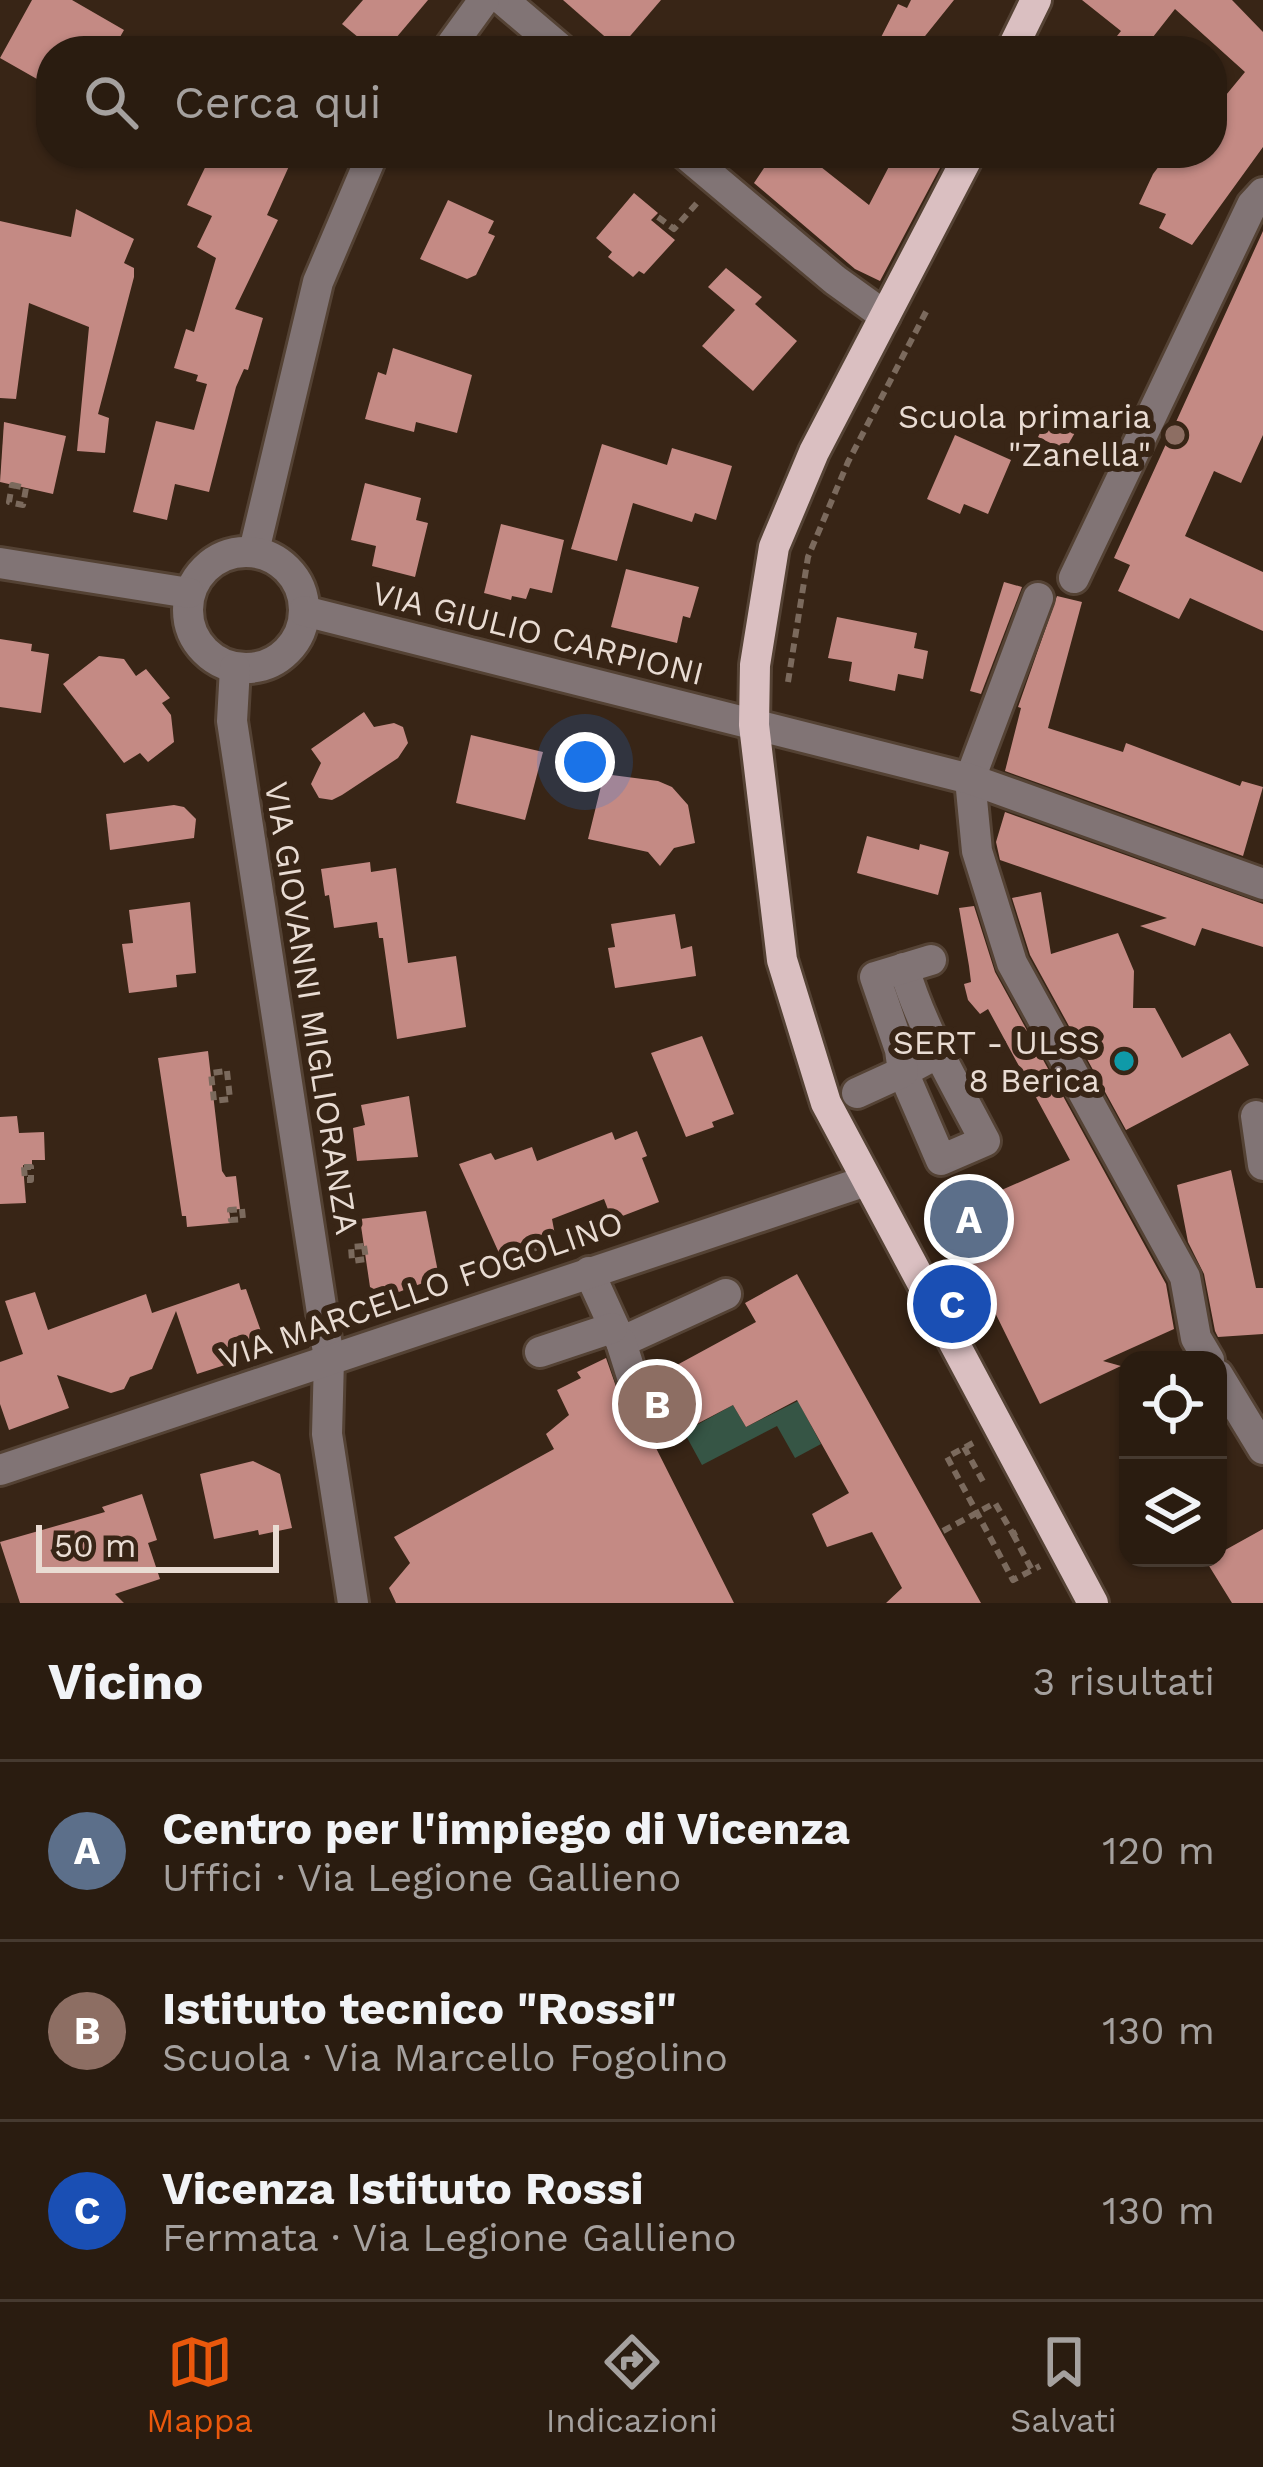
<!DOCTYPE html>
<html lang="it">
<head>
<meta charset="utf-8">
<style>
	body { margin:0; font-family:"Work Sans",sans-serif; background:#322519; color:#f1f3f6 }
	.controls { position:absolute; right:36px; bottom:36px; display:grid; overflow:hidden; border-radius:24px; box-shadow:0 3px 9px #0004 }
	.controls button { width:108px; height:108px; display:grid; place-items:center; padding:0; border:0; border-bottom:3px solid #463a30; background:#2a1c10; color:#f1f3f6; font:60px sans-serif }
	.scale { position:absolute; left:36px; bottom:30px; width:243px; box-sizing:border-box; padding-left:12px; border:6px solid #e9dcd3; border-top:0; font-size:33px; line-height:42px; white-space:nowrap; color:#e9dcd3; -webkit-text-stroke:9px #382516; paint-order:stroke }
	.you { position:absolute; left:585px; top:762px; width:42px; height:42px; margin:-30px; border:9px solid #fff; border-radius:50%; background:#1a73e8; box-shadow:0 0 0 18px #1a73e833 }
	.badge { display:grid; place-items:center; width:78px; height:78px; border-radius:50%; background:#ea580c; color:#fff; font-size:39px; font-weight:700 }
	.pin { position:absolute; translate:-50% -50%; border:6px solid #fff; box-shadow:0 3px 12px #0006 }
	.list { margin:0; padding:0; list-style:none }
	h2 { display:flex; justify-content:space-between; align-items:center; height:156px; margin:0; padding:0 48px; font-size:51px }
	h2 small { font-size:39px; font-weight:400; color:#a5a19f }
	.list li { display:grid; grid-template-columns:78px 1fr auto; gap:36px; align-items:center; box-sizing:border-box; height:180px; padding:0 48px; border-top:3px solid #463a30 }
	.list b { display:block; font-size:45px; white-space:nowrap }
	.list p { margin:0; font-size:39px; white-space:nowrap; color:#a5a19f }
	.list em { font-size:39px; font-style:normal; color:#a5a19f }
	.icon { flex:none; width:66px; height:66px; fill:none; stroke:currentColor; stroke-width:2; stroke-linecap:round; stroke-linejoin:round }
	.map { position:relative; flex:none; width:1263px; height:1603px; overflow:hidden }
	.search { position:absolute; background:#2a1c10; box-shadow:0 3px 9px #0004; left:36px; right:36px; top:36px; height:132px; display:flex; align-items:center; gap:30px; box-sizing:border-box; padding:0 42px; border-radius:48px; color:#a5a19f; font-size:45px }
	.sheet { height:696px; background:#2a1c10 }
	nav { display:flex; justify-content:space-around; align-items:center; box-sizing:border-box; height:168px; border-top:3px solid #463a30; background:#2a1c10; font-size:33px; color:#a5a19f }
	nav a { display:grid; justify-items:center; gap:6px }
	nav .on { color:#ea580c }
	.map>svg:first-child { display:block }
</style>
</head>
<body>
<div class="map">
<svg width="1263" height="1603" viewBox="0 0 1263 1603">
	<rect width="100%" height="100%" fill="#382516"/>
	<polygon fill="#365545" points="798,1401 821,1444 795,1458 777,1426 702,1465 684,1432 733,1405 746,1427"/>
	<g fill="#c48a84">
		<polygon points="32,0 72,0 124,30 112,51 51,51 51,87 0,58"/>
		<polygon points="363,0 428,0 385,51 375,51 342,24"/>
		<polygon points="563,0 661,0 619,49"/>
		<polygon points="911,0 954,0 913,51 874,51 898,4 907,8"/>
		<polygon points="1082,0 1232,0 1263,32 1263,147 1192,245 1159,228 1166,214 1139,204 1153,174 1169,153 1212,153 1212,112 1245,72 1175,9 1142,51 1105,51 1121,31"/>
		<polygon points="212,153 290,153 286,162 290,164 267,215 278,220 235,309 263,318 248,370 244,369 236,387 209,492 175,484 167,520 133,512 156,421 194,430 207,384 196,381 198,375 174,368 186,329 194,332 216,258 197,247 212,216 187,205"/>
		<polygon points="774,153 832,153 821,167 869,205 896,153 948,153 880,281 855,269 754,183"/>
		<polygon points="634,193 658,213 651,220 675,240 644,274 639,271 633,277 608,257 612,252 596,238"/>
		<polygon points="448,200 494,221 488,233 495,236 476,275 467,279 420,259"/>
		<polygon points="76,209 134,239 124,263 134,268 134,277 98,414 109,418 105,453 77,451 89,327 29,303 16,399 0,398 0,221 71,237"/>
		<polygon points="1263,231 1263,435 1241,483 1214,471 1185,536 1263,572 1263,631 1190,598 1179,619 1118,591 1130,565 1114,558"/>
		<polygon points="726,268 762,297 755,304 797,341 753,391 702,346 735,310 708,287"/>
		<polygon points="393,348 472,375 457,433 416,422 414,432 365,419 378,372 386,375"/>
		<polygon points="1052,409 1080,424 1065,450 1038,437"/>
		<polygon points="4,422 66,436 53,494 0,482"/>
		<polygon points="955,435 1011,460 988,514 964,504 960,514 927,499"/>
		<polygon points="602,444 667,465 672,448 732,466 716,520 695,513 692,522 633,503 617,561 571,549"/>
		<polygon points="365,483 421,498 416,520 428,523 415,577 372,566 376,546 351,540"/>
		<polygon points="501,524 564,540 552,593 530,588 526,599 512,596 511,600 484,593"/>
		<polygon points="626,569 699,587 690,618 683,616 677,643 611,627"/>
		<polygon points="1004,582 1022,587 981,694 970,691"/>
		<polygon points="1057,596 1082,602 1048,728 1123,752 1126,743 1240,786 1242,781 1263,787 1243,856 1005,771 1021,708 1018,707"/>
		<polygon points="837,617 917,633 914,648 928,651 923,679 898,674 895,691 849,681 852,662 828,658"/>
		<polygon points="0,639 32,644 31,651 49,654 41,713 0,707"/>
		<polygon points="99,656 124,659 136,676 146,669 170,698 162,703 171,715 174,742 148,762 140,753 124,763 63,684"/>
		<polygon points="364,712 374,727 394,723 403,727 408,743 398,758 342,795 332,800 319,798 311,784 321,763 311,749"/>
		<polygon points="471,735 543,752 525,820 456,803"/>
		<polygon points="604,774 658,781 672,787 688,805 695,843 674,848 660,866 648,852 588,839"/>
		<polygon points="174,805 184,807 196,819 194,838 110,850 106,814"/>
		<polygon points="1005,812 1263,904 1263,947 1202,928 1195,946 1140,926 1167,918 1000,860 996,842"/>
		<polygon points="867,836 919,850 920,844 949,852 938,895 857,873"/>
		<polygon points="370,862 371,872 396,868 408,963 456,956 466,1027 397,1039 383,938 379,938 377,922 334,928 329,895 325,896 321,869"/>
		<polygon points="1041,892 1051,954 1118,933 1134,971 1133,1008 1155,1008 1182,1058 1230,1033 1249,1065 1126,1130 1030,955 1012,898"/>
		<polygon points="190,902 196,973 176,975 177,987 129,993 122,944 133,943 129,910"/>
		<polygon points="974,906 995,972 1166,1284 1174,1329 1103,1361 1121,1366 1040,1404 944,1209 993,1186 997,1192 1070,1160 988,1009 980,1014 968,1000 964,984 971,982 969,966 959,908"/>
		<polygon points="675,914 681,949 692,946 696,976 615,988 608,948 615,947 611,924"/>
		<polygon points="702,1036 734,1114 712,1122 714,1127 686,1137 651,1053"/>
		<polygon points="208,1051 222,1171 226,1177 236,1176 240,1209 229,1210 231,1223 187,1227 186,1216 182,1216 158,1058"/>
		<polygon points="409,1096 418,1157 357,1161 353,1128 365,1125 361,1105"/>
		<polygon points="17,1116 19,1133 44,1132 45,1160 32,1160 32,1167 23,1165 26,1203 0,1204 0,1117"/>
		<polygon points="637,1131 647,1156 642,1158 659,1202 612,1220 604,1199 552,1219 555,1235 499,1253 459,1164 491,1153 495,1160 532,1147 537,1161 612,1132 615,1140"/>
		<polygon points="1231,1170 1256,1288 1263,1288 1263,1334 1218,1337 1215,1331 1204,1274 1188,1242 1177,1185"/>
		<polygon points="426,1211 439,1277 388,1296 370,1287 360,1219"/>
		<polygon points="797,1274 981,1603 886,1603 902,1588 872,1532 827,1547 812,1514 849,1493 797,1400 746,1427 733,1405 655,1446 734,1603 396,1603 389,1588 410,1563 394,1537 554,1449 546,1434 569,1415 557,1390 581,1378 577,1372 606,1358 626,1415 635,1421 647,1420 659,1405 653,1378 756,1322 745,1303"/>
		<polygon points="239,1283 241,1290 246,1289 268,1351 197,1374 176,1311 152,1369 130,1377 124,1389 111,1393 57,1375 69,1408 9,1430 0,1404 0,1362 23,1354 5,1301 35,1292 48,1330 146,1294 152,1313"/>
		<polygon points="253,1461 280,1474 292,1528 259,1535 258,1530 214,1539 200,1474"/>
		<polygon points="142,1494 157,1540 148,1543 160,1579 115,1594 124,1603 20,1603 0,1542 105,1512 102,1507"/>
		<polygon points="1263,1529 1263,1603 1232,1603 1206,1561 1218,1558 1218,1554"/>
	</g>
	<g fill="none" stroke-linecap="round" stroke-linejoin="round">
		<defs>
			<g id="minor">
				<polyline points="503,0 563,51"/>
				<polyline points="447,51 484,0"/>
				<polyline points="684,153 835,280 885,316"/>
				<polyline points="254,551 318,282 373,153"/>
				<circle cx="246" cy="610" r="58"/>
				<polyline points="0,563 189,593"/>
				<polyline points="1074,578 1252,205 1263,193"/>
				<polyline points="1038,598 970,779 977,851 1012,963 1185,1277 1196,1338 1209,1360"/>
				<polyline points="304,611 970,779 1263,884"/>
				<polyline points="235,668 232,721 329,1359 327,1434 353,1603"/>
				<path d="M904 968C922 1029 956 1085 985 1141L941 1160 903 1072 940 1052"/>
				<polyline points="857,1093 903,1072 900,1050 875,977 931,960"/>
				<polyline points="1256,1116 1263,1165"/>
				<polyline points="589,1272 621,1342 726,1294"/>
				<polyline points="621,1342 640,1402"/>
				<polyline points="540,1352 612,1328"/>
				<polyline points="1218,1375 1263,1449"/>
				<polyline points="0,1470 866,1181"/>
			</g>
			<g id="major">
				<polyline points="1011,51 1036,0"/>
				<polyline points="970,153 814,452 774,547 755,665 754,725 782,960 826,1103 1093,1603"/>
			</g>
		</defs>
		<use href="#minor" stroke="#544234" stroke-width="36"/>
		<use href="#major" stroke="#544234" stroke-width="36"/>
		<g stroke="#7b6a5d" stroke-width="6" stroke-dasharray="9 6" stroke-linecap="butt">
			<polyline points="658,217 674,229 698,202"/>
			<polygon points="12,485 26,488 23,505 9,502"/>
			<polyline points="788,682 808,557 848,462 927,310"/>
			<polygon points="227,1071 230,1099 214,1101 211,1073"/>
			<polygon points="24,1167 31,1167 31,1180 25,1180"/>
			<polygon points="242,1209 243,1219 231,1220 230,1210"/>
			<polygon points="534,1242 540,1257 527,1261 522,1246"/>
			<polygon points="364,1246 366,1259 352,1261 351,1247"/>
			<polyline points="973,1443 947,1457 1013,1580 1040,1566"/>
			<polyline points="964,1447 985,1485"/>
			<polyline points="943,1531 995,1503 1013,1534 1021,1530"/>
			<polyline points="1013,1534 1032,1570"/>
		</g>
		<use href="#minor" stroke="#817475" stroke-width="30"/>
		<use href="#major" stroke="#dabfc1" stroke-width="30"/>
	</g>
	<circle fill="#8d6e63" stroke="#382516" stroke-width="4.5" cx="1175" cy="435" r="12"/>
	<circle fill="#0f9aa8" stroke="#382516" stroke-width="4.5" cx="1124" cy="1061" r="12"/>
	<g text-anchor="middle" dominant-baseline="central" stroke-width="12" stroke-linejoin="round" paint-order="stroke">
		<g font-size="33" fill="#e9dcd3" stroke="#382516" text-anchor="end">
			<text x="1151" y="416">Scuola primaria<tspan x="1151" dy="38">"Zanella"</tspan></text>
			<text x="1100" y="1042">SERT - ULSS<tspan x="1100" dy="38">8 Berica</tspan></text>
		</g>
		<g font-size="33" fill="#e9dcd3" stroke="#382516">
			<text transform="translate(538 633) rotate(14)">VIA GIULIO CARPIONI</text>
			<text transform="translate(312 1008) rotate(81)">VIA GIOVANNI MIGLIORANZA</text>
			<text transform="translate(421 1290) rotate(-19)">VIA MARCELLO FOGOLINO</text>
		</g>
	</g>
</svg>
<div class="controls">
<button><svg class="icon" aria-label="locate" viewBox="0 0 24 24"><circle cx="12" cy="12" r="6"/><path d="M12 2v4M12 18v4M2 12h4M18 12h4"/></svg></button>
<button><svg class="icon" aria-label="layers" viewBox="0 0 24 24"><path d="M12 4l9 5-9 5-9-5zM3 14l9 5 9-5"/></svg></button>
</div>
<div class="scale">50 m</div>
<div class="you"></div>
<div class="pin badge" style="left:969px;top:1219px;background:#5c6f8a">A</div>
<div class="pin badge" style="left:657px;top:1404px;background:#8d6e63">B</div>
<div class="pin badge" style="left:952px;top:1304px;background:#1a4fb4">C</div>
<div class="search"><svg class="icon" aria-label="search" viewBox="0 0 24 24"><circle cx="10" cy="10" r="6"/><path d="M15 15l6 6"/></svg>Cerca qui</div>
</div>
<section class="sheet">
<h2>Vicino<small>3 risultati</small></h2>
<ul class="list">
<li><span class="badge" style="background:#5c6f8a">A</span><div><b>Centro per l'impiego di Vicenza</b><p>Uffici · Via Legione Gallieno</p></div><em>120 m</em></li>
<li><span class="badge" style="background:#8d6e63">B</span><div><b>Istituto tecnico &quot;Rossi&quot;</b><p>Scuola · Via Marcello Fogolino</p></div><em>130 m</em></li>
<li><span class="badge" style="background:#1a4fb4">C</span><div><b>Vicenza Istituto Rossi</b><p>Fermata · Via Legione Gallieno</p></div><em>130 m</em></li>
</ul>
</section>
<nav>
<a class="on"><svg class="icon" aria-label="map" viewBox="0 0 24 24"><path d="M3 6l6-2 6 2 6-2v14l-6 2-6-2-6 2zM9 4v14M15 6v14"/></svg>Mappa</a>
<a><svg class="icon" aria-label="directions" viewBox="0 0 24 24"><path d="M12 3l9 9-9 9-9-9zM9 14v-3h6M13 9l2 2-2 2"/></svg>Indicazioni</a>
<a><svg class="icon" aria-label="saved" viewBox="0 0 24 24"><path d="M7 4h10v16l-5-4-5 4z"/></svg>Salvati</a>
</nav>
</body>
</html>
